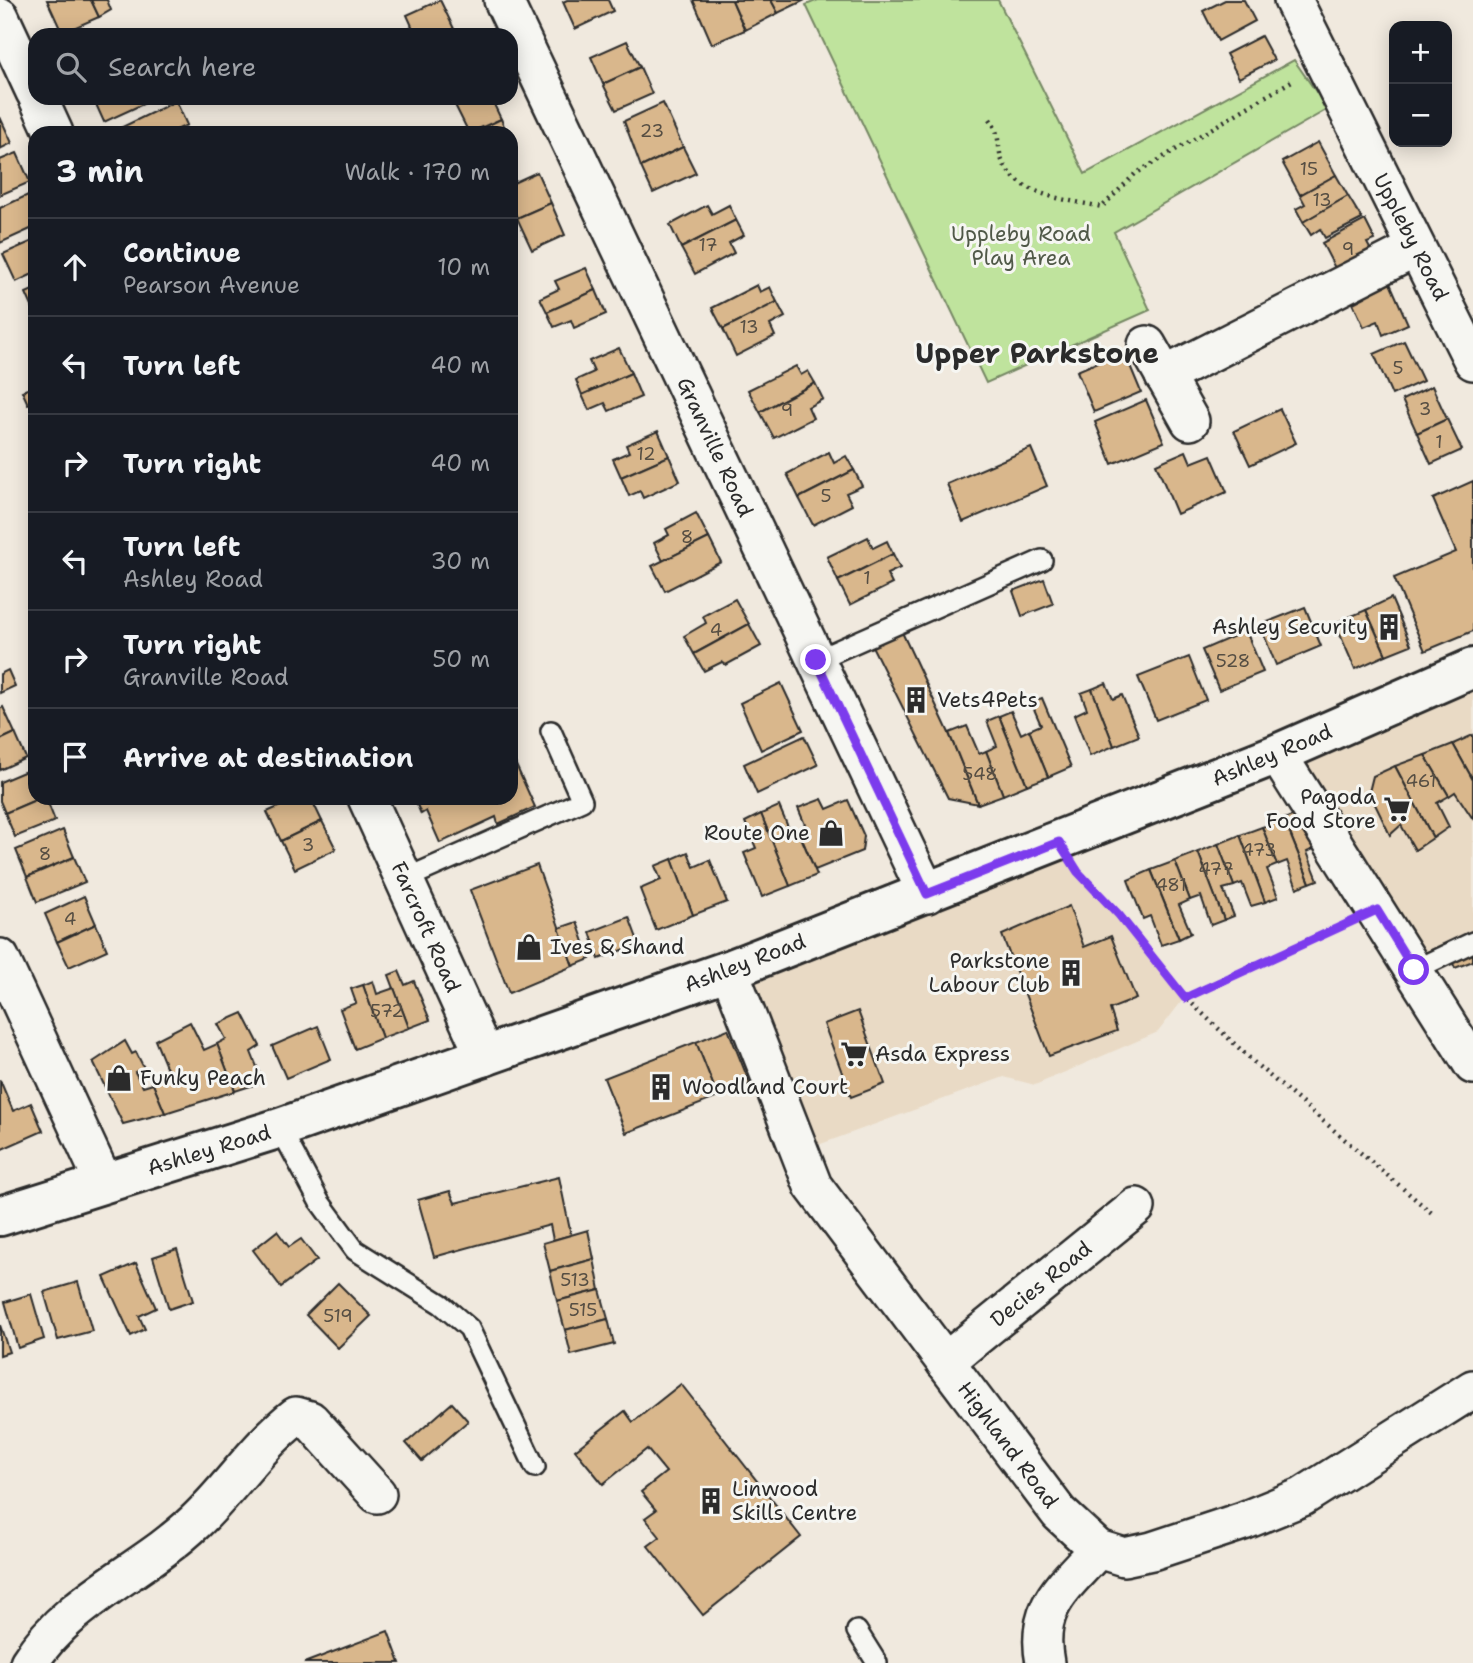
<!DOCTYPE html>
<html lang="en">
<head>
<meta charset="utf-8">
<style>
	body { margin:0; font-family:"Shantell Sans",sans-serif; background:#242831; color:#f1f3f6 }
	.controls { position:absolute; right:21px; top:21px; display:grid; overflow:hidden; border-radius:14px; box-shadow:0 4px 18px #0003 }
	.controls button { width:63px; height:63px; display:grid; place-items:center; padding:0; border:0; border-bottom:2px solid #363941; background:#171b24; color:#f1f3f6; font:35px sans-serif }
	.stop { position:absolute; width:21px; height:21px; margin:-16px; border:5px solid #7c3aed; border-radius:50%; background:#fff }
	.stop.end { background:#7c3aed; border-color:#fff; box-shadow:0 2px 7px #0008 }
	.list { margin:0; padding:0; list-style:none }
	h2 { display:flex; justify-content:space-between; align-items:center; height:91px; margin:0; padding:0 28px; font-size:30px }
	h2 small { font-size:23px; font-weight:400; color:#9ea1a6 }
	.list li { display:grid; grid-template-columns:46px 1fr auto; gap:21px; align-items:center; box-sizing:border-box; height:98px; padding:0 28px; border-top:2px solid #363941 }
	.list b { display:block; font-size:26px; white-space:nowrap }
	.list p { margin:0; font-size:23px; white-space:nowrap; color:#9ea1a6 }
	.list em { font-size:23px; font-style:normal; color:#9ea1a6 }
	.icon { flex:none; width:38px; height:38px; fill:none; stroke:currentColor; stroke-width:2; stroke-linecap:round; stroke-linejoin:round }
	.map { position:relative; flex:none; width:1473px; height:1663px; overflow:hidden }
	.search { position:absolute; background:#171b24; box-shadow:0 4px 18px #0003; left:28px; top:28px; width:490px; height:77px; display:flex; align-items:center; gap:18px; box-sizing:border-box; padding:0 24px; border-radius:21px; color:#9ea1a6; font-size:26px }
	.panel { position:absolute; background:#171b24; box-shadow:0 4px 18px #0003; left:28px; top:126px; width:490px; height:679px; border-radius:21px }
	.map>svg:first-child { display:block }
</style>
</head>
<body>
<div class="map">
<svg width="1473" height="1663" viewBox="0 0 1473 1663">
	<rect width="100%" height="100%" fill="#f0e9de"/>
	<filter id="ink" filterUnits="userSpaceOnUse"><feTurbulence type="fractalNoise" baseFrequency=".0143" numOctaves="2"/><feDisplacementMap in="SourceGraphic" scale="14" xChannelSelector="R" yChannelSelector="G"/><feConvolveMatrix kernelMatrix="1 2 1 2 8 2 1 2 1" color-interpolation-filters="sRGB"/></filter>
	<g filter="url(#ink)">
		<g fill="#e9dac5">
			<polygon points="1473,668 1473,942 1414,970 1277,754"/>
			<polygon points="1059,842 1078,872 1119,915 1185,997 1158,1032 1035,1085 1004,1077 799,1152 729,970"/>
		</g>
		<polygon fill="#bfe39d" stroke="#758764" stroke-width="2" points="818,0 998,0 1085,174 1294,60 1328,109 1114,232 1150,310 986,383 806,5"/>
		<g fill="#d9b78c" stroke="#2b2b2b" stroke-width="2">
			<polygon points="47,0 91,0 99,17 62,33"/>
			<polygon points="91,0 107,0 111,10 99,17"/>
			<polygon points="440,0 457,35 397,35 412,26 407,15"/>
			<polygon points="567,0 608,0 613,11 575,29 563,2"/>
			<polygon points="693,0 732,0 745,30 712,44"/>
			<polygon points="732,0 771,0 778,13 745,30"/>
			<polygon points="771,0 805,0 778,13"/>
			<polygon points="1225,0 1244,0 1255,21 1218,41 1203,11"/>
			<polygon points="1261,36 1274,60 1239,78 1226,54"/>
			<polygon points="627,41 640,67 603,84 591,57"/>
			<polygon points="640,67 652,94 616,110 603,84"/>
			<polygon points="103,98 156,98 104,122 95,102"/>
			<polygon points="470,98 491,98 501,119 469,133 455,105"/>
			<polygon points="176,101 187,125 170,133 110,133"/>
			<polygon points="663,103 683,147 641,167 624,121"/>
			<polygon points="0,117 12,143 0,149"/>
			<polygon points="501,119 507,133 472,133"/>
			<polygon points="1318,142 1336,175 1300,195 1282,162"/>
			<polygon points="683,147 696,173 653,193 641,167"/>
			<polygon points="17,153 30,182 0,195 0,160"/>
			<polygon points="537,172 551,203 517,218 511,204 511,184"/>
			<polygon points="1336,175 1348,196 1303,222 1296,209 1305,204 1300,195"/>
			<polygon points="28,195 35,210 35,227 0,243 0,208"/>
			<polygon points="1348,196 1362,219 1325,238 1320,229 1311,235 1303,222"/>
			<polygon points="551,203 565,235 532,250 517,218"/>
			<polygon points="707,205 712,214 729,205 736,220 681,248 670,225"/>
			<polygon points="736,220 744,235 729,243 734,253 695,274 681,248"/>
			<polygon points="1365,220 1375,240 1367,243 1374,256 1338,274 1322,243"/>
			<polygon points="35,240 35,273 16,282 3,254"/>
			<polygon points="586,268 596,290 547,312 540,298 559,289 555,281"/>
			<polygon points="1386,274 1408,324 1383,335 1378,321 1364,327 1353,303 1365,297 1360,285"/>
			<polygon points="757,285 760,292 770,287 777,302 723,329 712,308"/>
			<polygon points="35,289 35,313 26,293"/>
			<polygon points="596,290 606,314 574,328 571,320 554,327 547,312"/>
			<polygon points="777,302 785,317 770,325 775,336 736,356 723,329"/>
			<polygon points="1404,341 1423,381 1392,395 1374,354"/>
			<polygon points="619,348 631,373 582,395 576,380 594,372 589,361"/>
			<polygon points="1124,351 1141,392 1094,412 1077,371"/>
			<polygon points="796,366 801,375 808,371 815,383 760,412 748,390"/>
			<polygon points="631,373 641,397 609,411 605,403 589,410 582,395"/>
			<polygon points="815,383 823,399 808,407 813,418 774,438 760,412"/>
			<polygon points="35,386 35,401 28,404 22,391"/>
			<polygon points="1432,386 1447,419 1417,433 1402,400"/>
			<polygon points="1146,400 1164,442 1112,464 1095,422"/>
			<polygon points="1280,409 1296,443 1250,465 1234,431"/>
			<polygon points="1447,419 1462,450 1431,464 1417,433"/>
			<polygon points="658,431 669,456 621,477 613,459 629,452 626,445"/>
			<polygon points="1031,448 1047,486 963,522 947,484"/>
			<polygon points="1186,451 1191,463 1211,455 1227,492 1177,514 1156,464"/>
			<polygon points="829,452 834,463 846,456 854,470 799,498 787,474"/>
			<polygon points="669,456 680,481 643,498 640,491 629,496 621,477"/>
			<polygon points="854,470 862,486 846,493 852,505 813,525 799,498"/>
			<polygon points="1473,481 1473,631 1425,651 1394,578 1456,552 1433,499"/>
			<polygon points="696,513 709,538 663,561 654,543 669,535 666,529"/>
			<polygon points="868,537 873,548 887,541 893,554 838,581 827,557"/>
			<polygon points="709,538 721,562 665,591 652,566"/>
			<polygon points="893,554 900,568 887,574 892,584 850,605 838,581"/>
			<polygon points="1044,579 1053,604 1022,616 1013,591"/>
			<polygon points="1391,598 1411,645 1386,655 1366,610"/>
			<polygon points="735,599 749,624 694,654 684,636 706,623 703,616"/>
			<polygon points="1305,607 1321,646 1276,665 1260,625"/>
			<polygon points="1366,610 1386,655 1355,669 1335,623"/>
			<polygon points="749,624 761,646 726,665 722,662 704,671 694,654"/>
			<polygon points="901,630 949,733 978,804 948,798 871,644"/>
			<polygon points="1246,631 1263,672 1219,690 1202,650"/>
			<polygon points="1189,657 1206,700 1156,720 1138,677"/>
			<polygon points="8,670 15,686 0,693 0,674"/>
			<polygon points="781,683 803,730 761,750 740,703"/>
			<polygon points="1106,683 1113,699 1122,695 1139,736 1114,746 1092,689"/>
			<polygon points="1092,689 1114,746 1090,756 1074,715 1087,709 1081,693"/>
			<polygon points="1042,698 1071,767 1048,777 1029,730 1041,725 1031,702"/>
			<polygon points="3,707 15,733 0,740 0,709"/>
			<polygon points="1011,711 1021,734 1029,730 1048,777 1027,785 999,716"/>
			<polygon points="999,716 1027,785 1003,795 986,751 997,746 987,721"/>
			<polygon points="967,726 979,754 986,751 1003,795 978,804 949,733"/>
			<polygon points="15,733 26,758 0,770 0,740"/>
			<polygon points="1473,735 1473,780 1453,744"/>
			<polygon points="804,736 818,765 757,794 744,764"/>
			<polygon points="1453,744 1473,780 1473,819 1455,792 1449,796 1425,755"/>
			<polygon points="511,754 535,807 498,824 496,817 440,843 426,811 421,814 414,798 511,798"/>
			<polygon points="1425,755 1449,796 1437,803 1449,827 1433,838 1395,766"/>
			<polygon points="1395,766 1433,838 1415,850 1401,825 1390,835 1369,792 1373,776"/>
			<polygon points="33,768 35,798 40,798 5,813 0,801 0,782"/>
			<polygon points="40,798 46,798 55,821 15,837 5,813"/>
			<polygon points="298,798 311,798 322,821 281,841 267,812"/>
			<polygon points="822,799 827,809 848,800 864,836 862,851 815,870 798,830 806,827 798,808"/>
			<polygon points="779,806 791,834 798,830 817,875 790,886 761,814"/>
			<polygon points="1305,811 1320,846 1307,852 1318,880 1310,883 1284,819"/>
			<polygon points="761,814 790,886 762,897 744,853 756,848 745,822"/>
			<polygon points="1284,819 1310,883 1297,888 1287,861 1277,865 1262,827"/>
			<polygon points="322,821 336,849 295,869 281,841"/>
			<polygon points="1262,827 1277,865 1267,869 1278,897 1265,902 1240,835"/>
			<polygon points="63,830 74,857 27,877 16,850"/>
			<polygon points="1240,835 1265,902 1251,906 1242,883 1234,886 1218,844"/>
			<polygon points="1218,844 1234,886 1223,889 1234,916 1224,920 1198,852"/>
			<polygon points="688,852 694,867 710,860 727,902 693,915 672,859"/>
			<polygon points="1198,852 1224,920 1211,925 1201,896 1190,900 1175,861"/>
			<polygon points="74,857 85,882 37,902 27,877"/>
			<polygon points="672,859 693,915 656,930 640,889 661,880 655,866"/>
			<polygon points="1175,861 1190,900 1179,905 1191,933 1179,939 1151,870"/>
			<polygon points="537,865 573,966 509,993 470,890"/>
			<polygon points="1151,870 1179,939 1161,945 1150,916 1143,919 1128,880"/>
			<polygon points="84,896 96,924 57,942 45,914"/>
			<polygon points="1069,906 1084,947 1111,936 1136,999 1110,1009 1117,1031 1049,1056 1002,935"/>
			<polygon points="629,917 639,944 599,959 590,932"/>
			<polygon points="577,922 590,959 573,966 559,928"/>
			<polygon points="96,924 107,950 69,967 57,942"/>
			<polygon points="1473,945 1473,961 1455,968 1449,955"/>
			<polygon points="399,971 405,985 414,981 430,1020 409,1028 389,975"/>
			<polygon points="373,981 377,994 394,988 409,1028 382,1038 363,985"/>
			<polygon points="363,985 382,1038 355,1049 340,1009 356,1003 351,989"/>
			<polygon points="858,1011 885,1084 851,1097 824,1024"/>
			<polygon points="243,1013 260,1046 251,1052 263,1082 235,1091 217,1044 226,1039 218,1024"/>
			<polygon points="190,1022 204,1050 217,1044 235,1091 165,1113 150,1078 167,1069 155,1040"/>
			<polygon points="318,1026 331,1059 286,1078 272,1046"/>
			<polygon points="728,1029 750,1084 718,1097 696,1042"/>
			<polygon points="125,1041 132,1054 136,1052 144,1068 135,1072 143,1087 153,1084 165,1113 123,1124 93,1062"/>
			<polygon points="696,1042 718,1097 626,1133 604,1078"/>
			<polygon points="0,1080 13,1111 31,1103 43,1131 0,1150"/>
			<polygon points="559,1177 571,1235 553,1240 550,1225 434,1257 418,1200 450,1191 455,1203"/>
			<polygon points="588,1230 594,1259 550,1271 543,1243"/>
			<polygon points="277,1231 289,1247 301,1239 317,1260 281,1287 253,1250"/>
			<polygon points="177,1249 193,1301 169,1309 153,1257"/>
			<polygon points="594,1259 600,1290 557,1301 550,1271"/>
			<polygon points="136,1263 156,1308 139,1316 145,1329 131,1336 104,1277"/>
			<polygon points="78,1282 92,1331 58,1340 44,1292"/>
			<polygon points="338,1283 371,1316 338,1348 306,1315"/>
			<polygon points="600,1290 608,1319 565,1330 557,1301"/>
			<polygon points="31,1294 44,1339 18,1348 5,1302"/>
			<polygon points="608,1319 614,1344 571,1355 565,1330"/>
			<polygon points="0,1325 9,1352 0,1355"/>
			<polygon points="681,1384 801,1537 703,1615 648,1546 660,1537 645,1518 656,1510 641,1492 666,1472 647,1449 603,1484 575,1450 625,1411 633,1422"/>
			<polygon points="452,1403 468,1421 422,1461 406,1443"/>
			<polygon points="388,1631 400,1663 304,1663"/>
		</g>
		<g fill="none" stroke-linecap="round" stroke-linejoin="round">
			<defs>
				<g id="lane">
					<polyline points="816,660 1042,560"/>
					<polyline points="405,879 582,801 551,731"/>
					<polyline points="1414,970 1473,942"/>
					<polyline points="280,1128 319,1201 355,1250 441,1304 469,1328 535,1467"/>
					<polyline points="857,1631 877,1663"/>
				</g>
				<g id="street">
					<polyline points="503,0 927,894"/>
					<polyline points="1293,0 1473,361"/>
					<polyline points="0,17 35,92"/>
					<polyline points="38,98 54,133"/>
					<polyline points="1147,345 1190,421"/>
					<polyline points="1164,376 1416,248"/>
					<polyline points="1277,754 1473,1065"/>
					<polyline points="367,798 485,1057"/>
					<polyline points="0,958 104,1183"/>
					<polyline points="729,970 813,1186 1059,1513 1098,1549 1124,1557 1152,1551 1243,1521 1302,1497 1473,1389"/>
					<polyline points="945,1362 1136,1207"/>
					<path d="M29 1663C69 1599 143 1572 196 1521 231 1488 257 1446 296 1416L310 1420 377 1494"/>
					<path d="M1045 1663C1034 1607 1063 1588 1098 1549"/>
				</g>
				<polyline id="secondary" points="0,1216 280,1128 729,970 1277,754 1473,668"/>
			</defs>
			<use href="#lane" stroke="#2b2b2b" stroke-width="24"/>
			<use href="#street" stroke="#2b2b2b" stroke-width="42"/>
			<use href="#secondary" stroke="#2b2b2b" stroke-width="44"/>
			<g stroke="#2b2b2b" stroke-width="4.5" stroke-dasharray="2 5" stroke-linecap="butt">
				<path d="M990 119C1002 136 996 150 1004 165 1022 197 1070 200 1102 207L1135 174 1295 79"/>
				<polyline points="1078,872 1119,915 1185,997 1258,1066 1433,1214"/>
				<polyline points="1185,997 1343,925"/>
			</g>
			<use href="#lane" stroke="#f6f6f2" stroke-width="19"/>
			<use href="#street" stroke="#f6f6f2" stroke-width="37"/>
			<use href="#secondary" stroke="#f6f6f2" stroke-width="38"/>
		</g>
	</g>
	<g fill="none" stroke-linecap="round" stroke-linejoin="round" filter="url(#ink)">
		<polyline stroke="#7c3aed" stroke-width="9" points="816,660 927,894 1059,842 1078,872 1119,915 1185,998 1377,910 1414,970"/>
	</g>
	<defs>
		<symbol id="building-bare" viewBox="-9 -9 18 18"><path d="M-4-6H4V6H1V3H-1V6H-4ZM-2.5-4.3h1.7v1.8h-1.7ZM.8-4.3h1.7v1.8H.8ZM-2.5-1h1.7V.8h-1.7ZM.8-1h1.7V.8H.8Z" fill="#2b2b2b" stroke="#f6f6f2" stroke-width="2.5" paint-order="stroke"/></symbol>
		<symbol id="supermarket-bare" viewBox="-9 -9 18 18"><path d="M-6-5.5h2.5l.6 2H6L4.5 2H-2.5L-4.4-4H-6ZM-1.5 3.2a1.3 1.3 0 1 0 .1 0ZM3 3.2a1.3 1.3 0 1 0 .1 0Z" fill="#2b2b2b" stroke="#f6f6f2" stroke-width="2.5" paint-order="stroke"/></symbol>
		<symbol id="shop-bare" viewBox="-9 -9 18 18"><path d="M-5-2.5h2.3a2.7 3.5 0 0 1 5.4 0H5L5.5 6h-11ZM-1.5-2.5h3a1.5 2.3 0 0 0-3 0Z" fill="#2b2b2b" stroke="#f6f6f2" stroke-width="2.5" paint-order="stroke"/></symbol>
	</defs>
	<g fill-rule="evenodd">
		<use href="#building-bare" x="1370" y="608" width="38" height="38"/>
		<use href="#building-bare" x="897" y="681" width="38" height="38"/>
		<use href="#supermarket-bare" x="1378" y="790" width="38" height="38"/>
		<use href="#shop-bare" x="812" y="814" width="38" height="38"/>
		<use href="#shop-bare" x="510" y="928" width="38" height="38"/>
		<use href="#building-bare" x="1052" y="954" width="38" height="38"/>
		<use href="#supermarket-bare" x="835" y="1035" width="38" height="38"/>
		<use href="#shop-bare" x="100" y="1059" width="38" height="38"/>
		<use href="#building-bare" x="642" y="1068" width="38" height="38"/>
		<use href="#building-bare" x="692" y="1482" width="38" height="38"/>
	</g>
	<g text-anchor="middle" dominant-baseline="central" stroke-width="6" stroke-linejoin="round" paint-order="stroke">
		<g font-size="18" fill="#564e43">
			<text x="652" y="131">23</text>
			<text x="1309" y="169">15</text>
			<text x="1322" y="200">13</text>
			<text x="708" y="245">17</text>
			<text x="1348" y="249">9</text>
			<text x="749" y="327">13</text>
			<text x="1398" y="368">5</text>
			<text x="1425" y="409">3</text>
			<text x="787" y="410">9</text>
			<text x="1439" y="442">1</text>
			<text x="646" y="454">12</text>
			<text x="826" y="496">5</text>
			<text x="687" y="537">8</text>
			<text x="867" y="578">1</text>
			<text x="716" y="630">4</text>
			<text x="1233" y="661">528</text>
			<text x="980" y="774">548</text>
			<text x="1421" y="781">461</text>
			<text x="308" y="845">3</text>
			<text x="1259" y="850">473</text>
			<text x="45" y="854">8</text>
			<text x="1216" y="869">477</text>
			<text x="1171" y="885">481</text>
			<text x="70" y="919">4</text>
			<text x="387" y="1011">572</text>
			<text x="575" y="1280">513</text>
			<text x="583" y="1310">515</text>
			<text x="338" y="1316">519</text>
		</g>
		<g font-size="21" fill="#505948" stroke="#f6f6f2">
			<text x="1021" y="234">Uppleby Road<tspan x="1021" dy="24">Play Area</tspan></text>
		</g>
		<g font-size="21" fill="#2b2b2b" stroke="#f6f6f2">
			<text transform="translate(1411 237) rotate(63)">Uppleby Road</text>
			<text transform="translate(715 447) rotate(65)">Granville Road</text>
			<text transform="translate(1272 755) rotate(-23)">Ashley Road</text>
			<text transform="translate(426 927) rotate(66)">Farcroft Road</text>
			<text transform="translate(745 963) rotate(-21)">Ashley Road</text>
			<text transform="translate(209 1150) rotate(-17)">Ashley Road</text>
			<text transform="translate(1041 1284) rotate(-39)">Decies Road</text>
			<text transform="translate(1008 1445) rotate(53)">Highland Road</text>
		</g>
		<g font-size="21" fill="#2b2b2b" stroke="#f6f6f2" text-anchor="start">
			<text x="1368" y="627" text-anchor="end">Ashley Security</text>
			<text x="937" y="700">Vets4Pets</text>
			<text x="1376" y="797" text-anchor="end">Pagoda<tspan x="1376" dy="24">Food Store</tspan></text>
			<text x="810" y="833" text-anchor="end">Route One</text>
			<text x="550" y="947">Ives &amp; Shand</text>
			<text x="1050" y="961" text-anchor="end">Parkstone<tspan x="1050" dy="24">Labour Club</tspan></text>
			<text x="875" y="1054">Asda Express</text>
			<text x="140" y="1078">Funky Peach</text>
			<text x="682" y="1087">Woodland Court</text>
			<text x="732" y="1489">Linwood<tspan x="732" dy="24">Skills Centre</tspan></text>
		</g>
		<g font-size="28" font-weight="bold" fill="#2b2b2b" stroke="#f6f6f2">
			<text x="1037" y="353">Upper Parkstone</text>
		</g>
	</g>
</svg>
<div class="controls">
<button>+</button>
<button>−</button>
</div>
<div class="stop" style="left:1414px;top:970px"></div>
<div class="stop end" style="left:816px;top:660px"></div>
<div class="search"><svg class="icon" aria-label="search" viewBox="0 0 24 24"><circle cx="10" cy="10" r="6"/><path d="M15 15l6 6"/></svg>Search here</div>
<section class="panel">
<h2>3 min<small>Walk · 170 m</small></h2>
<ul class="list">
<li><svg class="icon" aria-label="ahead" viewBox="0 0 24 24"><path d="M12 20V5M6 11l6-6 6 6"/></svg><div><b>Continue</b><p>Pearson Avenue</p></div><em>10 m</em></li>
<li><svg class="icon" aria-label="left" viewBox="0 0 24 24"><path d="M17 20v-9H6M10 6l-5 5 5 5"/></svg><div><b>Turn left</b></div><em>40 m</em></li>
<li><svg class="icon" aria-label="right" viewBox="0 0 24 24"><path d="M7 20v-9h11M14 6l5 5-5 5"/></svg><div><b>Turn right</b></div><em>40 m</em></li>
<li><svg class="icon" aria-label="left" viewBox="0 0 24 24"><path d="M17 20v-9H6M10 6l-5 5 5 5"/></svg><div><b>Turn left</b><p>Ashley Road</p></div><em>30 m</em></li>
<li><svg class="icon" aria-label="right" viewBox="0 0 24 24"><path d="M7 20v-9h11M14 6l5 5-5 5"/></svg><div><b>Turn right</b><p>Granville Road</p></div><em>50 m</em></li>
<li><svg class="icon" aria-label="arrive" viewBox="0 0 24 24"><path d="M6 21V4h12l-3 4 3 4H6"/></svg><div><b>Arrive at destination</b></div></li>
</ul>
</section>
</div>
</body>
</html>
